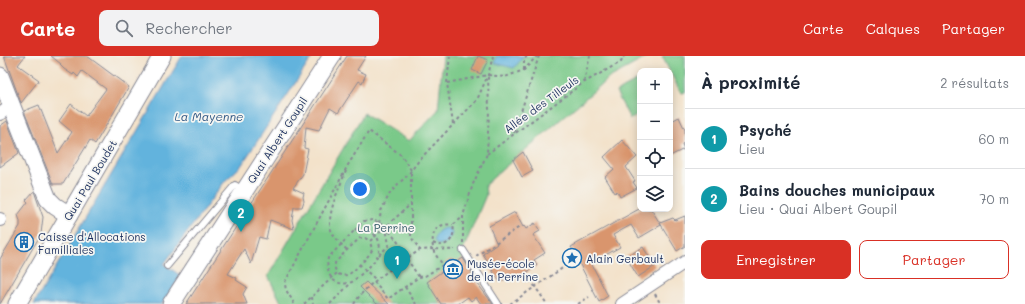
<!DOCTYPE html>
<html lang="fr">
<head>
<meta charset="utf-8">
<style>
	body { margin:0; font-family:Mali,sans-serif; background:#f2f2f3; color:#1f2937 }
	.controls { position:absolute; right:12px; top:12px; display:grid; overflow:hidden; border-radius:8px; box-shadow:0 2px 10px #0003 }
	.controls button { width:36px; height:36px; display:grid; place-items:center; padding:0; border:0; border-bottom:1px solid #e0e1e3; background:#fff; color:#1f2937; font:20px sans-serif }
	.you { position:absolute; left:360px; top:133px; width:14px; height:14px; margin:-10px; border:3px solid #fff; border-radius:50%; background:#1a73e8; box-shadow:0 0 0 6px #1a73e833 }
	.badge { display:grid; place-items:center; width:26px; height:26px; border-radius:50%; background:#d93025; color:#fff; font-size:13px; font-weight:700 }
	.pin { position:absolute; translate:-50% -33px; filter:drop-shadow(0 1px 2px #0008) }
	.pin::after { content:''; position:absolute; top:21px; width:14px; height:12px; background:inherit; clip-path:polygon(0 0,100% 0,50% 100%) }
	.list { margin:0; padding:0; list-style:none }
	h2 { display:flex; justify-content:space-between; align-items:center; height:52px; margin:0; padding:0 16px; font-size:17px }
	h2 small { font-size:13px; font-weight:400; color:#747a83 }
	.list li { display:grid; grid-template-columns:26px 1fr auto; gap:12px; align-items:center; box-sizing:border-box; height:60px; padding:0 16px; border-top:1px solid #e0e1e3 }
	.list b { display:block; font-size:15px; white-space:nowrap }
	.list p { margin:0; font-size:13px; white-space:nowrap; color:#747a83 }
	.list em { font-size:13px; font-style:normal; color:#747a83 }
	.actions { display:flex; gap:8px; padding:12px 16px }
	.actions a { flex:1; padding:9px 0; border:1px solid #d93025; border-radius:8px; text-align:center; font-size:14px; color:#d93025 }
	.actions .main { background:#d93025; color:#fff }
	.icon { flex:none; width:22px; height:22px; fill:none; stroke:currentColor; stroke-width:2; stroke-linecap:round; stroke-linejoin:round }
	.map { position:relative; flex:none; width:685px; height:248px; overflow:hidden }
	header { display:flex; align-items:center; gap:24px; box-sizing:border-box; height:56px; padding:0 20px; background:#d93025; color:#fff }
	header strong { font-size:19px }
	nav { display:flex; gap:22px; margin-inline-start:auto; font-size:14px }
	.search { width:280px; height:36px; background:#f2f2f3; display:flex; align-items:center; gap:10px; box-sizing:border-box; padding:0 14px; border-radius:8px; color:#747a83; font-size:15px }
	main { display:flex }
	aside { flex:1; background:#fff }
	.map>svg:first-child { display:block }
</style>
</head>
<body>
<header>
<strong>Carte</strong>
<div class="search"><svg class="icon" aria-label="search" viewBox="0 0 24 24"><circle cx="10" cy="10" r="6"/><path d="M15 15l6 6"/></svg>Rechercher</div>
<nav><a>Carte</a><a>Calques</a><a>Partager</a></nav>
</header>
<main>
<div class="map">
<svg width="685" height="248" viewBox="0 0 685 248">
	<rect width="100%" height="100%" fill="#f6f6f2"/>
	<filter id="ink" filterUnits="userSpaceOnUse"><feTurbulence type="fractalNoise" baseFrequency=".025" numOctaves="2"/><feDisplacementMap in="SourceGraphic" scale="8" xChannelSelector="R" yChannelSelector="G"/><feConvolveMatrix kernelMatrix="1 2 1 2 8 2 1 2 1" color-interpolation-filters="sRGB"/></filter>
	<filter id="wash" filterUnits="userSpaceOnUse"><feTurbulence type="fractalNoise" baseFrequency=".012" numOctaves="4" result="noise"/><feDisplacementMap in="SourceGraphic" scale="16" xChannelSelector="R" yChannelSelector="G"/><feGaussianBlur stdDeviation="0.9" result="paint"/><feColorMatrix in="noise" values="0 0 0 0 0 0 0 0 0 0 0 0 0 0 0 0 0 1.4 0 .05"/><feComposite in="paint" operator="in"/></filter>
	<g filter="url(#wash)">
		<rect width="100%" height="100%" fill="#f3e2ca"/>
		<g fill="#7ac989" stroke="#4a7c74">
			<polygon points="443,0 649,0 609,22 504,112 485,129 486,139 463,194 460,194 476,222 448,248 282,248 268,220 364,57 409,85 438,54"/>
			<polygon points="662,0 685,0 685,36 681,37"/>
			<polygon points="640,23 640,58 630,63 616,36"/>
		</g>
		<g fill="#62b3dd" stroke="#3e719e">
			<polygon points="182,0 313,0 241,110 225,125 164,208 181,220 162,248 34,248"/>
			<polygon points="497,0 524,0 514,12 494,7"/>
			<path d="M445 172 450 173 452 178 446 187 437 189 434 184C436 178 438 174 445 172Z"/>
		</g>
		<g id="blocks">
			<g fill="#d9956d">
				<polygon points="4,0 25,0 18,9 39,24 21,47"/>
				<polygon points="51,0 87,0 129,31 95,88 90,84 63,128 53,128 24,55 39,49 58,97 72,76 59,65 71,48 86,60 106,33 82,15 78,21 74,17 73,19 64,13 60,9 61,8"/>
				<polygon points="347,0 366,0 357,14 366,18 362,27 359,25 338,57 330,52 319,74 306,71 304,92 308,93 303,118 293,132 304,137 303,141 304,145 302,151 294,151 292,164 294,173 270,164 266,183 259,181 251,208 244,193 228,218 237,222 236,224 247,231 243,238 247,248 186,248"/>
				<polygon points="478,0 488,4 481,18 472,14"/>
				<polygon points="679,61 685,74 685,87 682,88 684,93 670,100 670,66"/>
				<polygon points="7,65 19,97 0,111 0,70"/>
				<polygon points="622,84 637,101 626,111 635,125 633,126 637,132 620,141 617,135 615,137 605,121 614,113 604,101"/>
				<polygon points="523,96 533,115 522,121 513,104"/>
				<polygon points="34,135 43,161 41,178 0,248 0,203 20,170 20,165 18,159 28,146 26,144"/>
				<polygon points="639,153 651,153 661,169 639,182 631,169 613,179 620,191 591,207 608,240 599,246 571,191"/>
				<polygon points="515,156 523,171 524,170 526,173 535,167 540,175 533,179 545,197 534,204 537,209 534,212 517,222 513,224 511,220 500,226 492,214 493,213 483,198 497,188 489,170"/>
				<polygon points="685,160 685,190 677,195 660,167 673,162 675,164"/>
				<polygon points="643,191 655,210 638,221 626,201"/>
				<polygon points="463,202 473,218 471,219 493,248 481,248 476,241 471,245 468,241 458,248 441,248 427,226 444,214 445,207 448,205 451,204 457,206"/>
				<polygon points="366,226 389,248 377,248 360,231"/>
			</g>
		</g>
	</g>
	<g filter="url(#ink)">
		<use href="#blocks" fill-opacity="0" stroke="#878894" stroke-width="1"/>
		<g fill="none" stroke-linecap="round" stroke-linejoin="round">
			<defs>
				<g id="lane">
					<polyline points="463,194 498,248"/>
					<polyline points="167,210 235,129 244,135"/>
				</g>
				<g id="street">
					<polyline points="0,58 11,50"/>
					<polyline points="0,163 0,164"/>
					<polyline points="622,248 685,206"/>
				</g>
				<g id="secondary">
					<polyline points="0,20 48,143 55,150 69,159"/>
					<polyline points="17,248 162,0"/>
					<polyline points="171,248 332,0"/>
				</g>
			</defs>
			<use href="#lane" stroke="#878894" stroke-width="8"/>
			<use href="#street" stroke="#878894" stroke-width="14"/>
			<use href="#secondary" stroke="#878894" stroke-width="19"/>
			<g stroke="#878894" stroke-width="2" stroke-dasharray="3 3" stroke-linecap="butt">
				<polyline points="450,0 447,27 453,68"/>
				<polyline points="524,14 524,4 527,0"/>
				<polyline points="584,26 590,0"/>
				<polyline points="447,27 488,19 505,21 524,14 537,0"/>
				<polyline points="514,77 539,0"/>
				<polyline points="487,98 583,27 621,6 624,0"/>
				<path d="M346 115C340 130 326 159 331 174 334 182 341 188 347 194"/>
				<polyline points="379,167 381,155 389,139 397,129 407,120 420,103 477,44 488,19 493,0"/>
				<polyline points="355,174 364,165 373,164 385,170 409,200"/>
				<path d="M362 174C369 175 375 177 378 183 386 201 363 216 352 226 334 232 325 219 328 202L354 175Z"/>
				<path d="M433 187C447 194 456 182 453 169L463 161"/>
				<polyline points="463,187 463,160 473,128 487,98 489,55 488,19"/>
				<polyline points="379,199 389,189 386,172"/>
				<polyline points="476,200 521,170"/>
				<polyline points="407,203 419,221"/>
				<polyline points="359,208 376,224"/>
				<path d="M338 218C341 219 343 220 347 219 353 217 369 200 372 194L370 185"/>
				<polyline points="527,219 547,248"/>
				<path d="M374 226 388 243 419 221 425 220 443 209C440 204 433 197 433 192 431 177 436 166 453 169"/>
				<polyline points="405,231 416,248"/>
				<polyline points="655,238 659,245 657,248"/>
				<polyline points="312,241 313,248"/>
				<path d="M294 248C290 238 285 237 285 226L348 109 369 75 401 99 411 114V181L420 194 433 193 455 194"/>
				<polyline points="304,248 337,217 335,213 335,207 347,194 360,182 365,182 370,185 411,148"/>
				<polyline points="330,248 351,227"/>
				<path d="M354 248C367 226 399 208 420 194"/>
				<polyline points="510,248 564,211"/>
				<polyline points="578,248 589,241"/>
			</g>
			<use href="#lane" stroke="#fff" stroke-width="6"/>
			<use href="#street" stroke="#fff" stroke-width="12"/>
			<use href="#secondary" stroke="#fff" stroke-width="17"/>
		</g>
	</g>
	<defs>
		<symbol id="building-ring" viewBox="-11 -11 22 22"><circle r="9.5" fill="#f6f6f2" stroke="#1f6fb2" stroke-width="1.5"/><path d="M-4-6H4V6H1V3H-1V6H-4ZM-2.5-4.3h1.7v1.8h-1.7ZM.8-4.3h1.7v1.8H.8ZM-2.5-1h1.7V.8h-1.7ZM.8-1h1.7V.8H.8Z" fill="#1f6fb2"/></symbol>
		<symbol id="sight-ring" viewBox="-11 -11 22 22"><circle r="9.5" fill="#f6f6f2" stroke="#1f6fb2" stroke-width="1.5"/><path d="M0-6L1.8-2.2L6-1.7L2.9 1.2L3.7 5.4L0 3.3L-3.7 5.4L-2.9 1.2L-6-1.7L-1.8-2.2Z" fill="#1f6fb2"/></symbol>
		<symbol id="museum-ring" viewBox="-11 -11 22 22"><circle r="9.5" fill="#f6f6f2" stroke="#1f6fb2" stroke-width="1.5"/><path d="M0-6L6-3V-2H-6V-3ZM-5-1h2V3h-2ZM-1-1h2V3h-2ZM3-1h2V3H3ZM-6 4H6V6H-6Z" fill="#1f6fb2"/></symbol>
	</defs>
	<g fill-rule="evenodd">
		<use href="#building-ring" x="13" y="175" width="22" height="22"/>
		<use href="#sight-ring" x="561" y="191" width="22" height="22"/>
		<use href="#museum-ring" x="442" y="202" width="22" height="22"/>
	</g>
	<g text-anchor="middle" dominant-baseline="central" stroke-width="3.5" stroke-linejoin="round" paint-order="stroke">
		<g font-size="11" fill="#1b2f5e" stroke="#f6f6f2">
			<text transform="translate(541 48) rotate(-36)">Allée des Tilleuls</text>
			<text transform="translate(277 84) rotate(-57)">Quai Albert Goupil</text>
			<text transform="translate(90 124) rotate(-59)">Quai Paul Boudet</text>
		</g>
		<g font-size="11" fill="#385d6b" stroke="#f6f6f2">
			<text x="386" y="171">La Perrine</text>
		</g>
		<g font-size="11" fill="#1b2f5e" stroke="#f6f6f2" text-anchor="start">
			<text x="38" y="180">Caisse d'Allocations<tspan x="38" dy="13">Familliales</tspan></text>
			<text x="586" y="202">Alain Gerbault</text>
			<text x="467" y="207">Musée-école<tspan x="467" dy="13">de la Perrine</tspan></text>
		</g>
		<g font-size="12" font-style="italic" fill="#305784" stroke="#f6f6f2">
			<text x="209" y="60">La Mayenne</text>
		</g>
	</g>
</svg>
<div class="controls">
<button>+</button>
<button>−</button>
<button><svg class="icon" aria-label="locate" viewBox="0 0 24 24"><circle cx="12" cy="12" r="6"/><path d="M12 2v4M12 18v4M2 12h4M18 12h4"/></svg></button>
<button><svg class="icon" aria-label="layers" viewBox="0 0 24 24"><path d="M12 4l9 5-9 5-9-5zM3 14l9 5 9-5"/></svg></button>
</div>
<div class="you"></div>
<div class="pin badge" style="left:397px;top:223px;background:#0f9aa8">1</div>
<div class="pin badge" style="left:241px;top:176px;background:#0f9aa8">2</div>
</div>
<aside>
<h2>À proximité<small>2 résultats</small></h2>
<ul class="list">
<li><span class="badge" style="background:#0f9aa8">1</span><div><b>Psyché</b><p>Lieu</p></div><em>60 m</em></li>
<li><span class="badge" style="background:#0f9aa8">2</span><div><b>Bains douches municipaux</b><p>Lieu · Quai Albert Goupil</p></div><em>70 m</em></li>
</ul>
<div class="actions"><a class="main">Enregistrer</a><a>Partager</a></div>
</aside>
</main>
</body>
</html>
